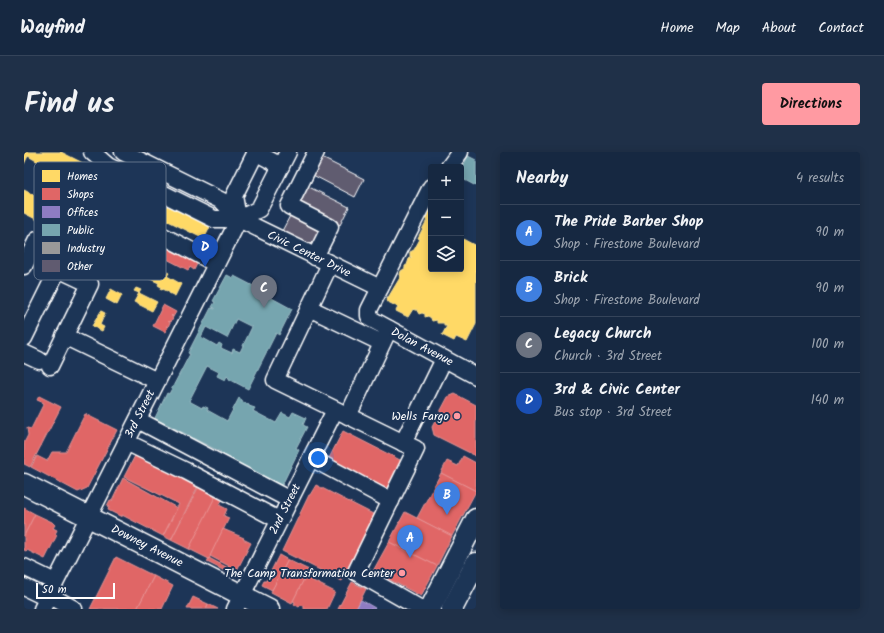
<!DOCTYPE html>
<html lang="en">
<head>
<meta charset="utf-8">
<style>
	body { margin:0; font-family:Kalam,sans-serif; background:#1f3048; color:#f1f3f6 }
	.controls { position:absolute; right:12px; top:12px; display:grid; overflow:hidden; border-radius:4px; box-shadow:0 2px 10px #0003 }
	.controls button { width:36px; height:36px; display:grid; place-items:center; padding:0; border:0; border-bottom:1px solid #35445a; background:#162841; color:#f1f3f6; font:20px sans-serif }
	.scale { position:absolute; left:12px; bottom:10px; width:79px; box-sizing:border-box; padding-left:4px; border:2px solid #fff; border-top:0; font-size:11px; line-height:14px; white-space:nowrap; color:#fff; -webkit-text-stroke:3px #1d3557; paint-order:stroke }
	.you { position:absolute; left:294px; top:306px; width:14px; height:14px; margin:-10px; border:3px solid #fff; border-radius:50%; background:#1a73e8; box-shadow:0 0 0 6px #1a73e833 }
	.badge { display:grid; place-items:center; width:26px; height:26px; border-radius:50%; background:#ff9aa2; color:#fff; font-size:13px; font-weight:700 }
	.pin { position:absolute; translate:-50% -33px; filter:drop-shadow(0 1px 2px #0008) }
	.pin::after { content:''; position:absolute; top:21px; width:14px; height:12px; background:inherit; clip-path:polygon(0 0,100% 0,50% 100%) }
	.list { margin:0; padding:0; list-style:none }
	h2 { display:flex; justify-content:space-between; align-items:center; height:52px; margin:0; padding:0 16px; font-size:17px }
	h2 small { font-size:13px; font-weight:400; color:#9ea6b1 }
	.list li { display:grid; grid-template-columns:26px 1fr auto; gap:12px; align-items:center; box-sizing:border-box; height:56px; padding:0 16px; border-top:1px solid #35445a }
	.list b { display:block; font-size:15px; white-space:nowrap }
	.list p { margin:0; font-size:13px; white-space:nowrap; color:#9ea6b1 }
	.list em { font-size:13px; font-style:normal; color:#9ea6b1 }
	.icon { flex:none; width:22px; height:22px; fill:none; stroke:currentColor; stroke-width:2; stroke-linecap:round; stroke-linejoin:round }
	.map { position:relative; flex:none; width:452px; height:457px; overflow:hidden; border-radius:4px }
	header { display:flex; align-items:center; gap:24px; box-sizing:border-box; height:56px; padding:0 20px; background:#162841; border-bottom:1px solid #35445a }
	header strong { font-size:19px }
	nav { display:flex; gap:22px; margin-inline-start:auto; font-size:14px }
	.intro { display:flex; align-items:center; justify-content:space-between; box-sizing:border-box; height:96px; padding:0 24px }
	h1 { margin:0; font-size:28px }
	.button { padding:10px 18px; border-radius:4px; background:#ff9aa2; color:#111; font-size:14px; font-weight:700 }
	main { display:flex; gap:24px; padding:0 24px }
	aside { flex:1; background:#162841; border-radius:4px; box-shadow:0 2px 10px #0003 }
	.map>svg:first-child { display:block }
</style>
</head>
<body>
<header>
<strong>Wayfind</strong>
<nav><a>Home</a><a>Map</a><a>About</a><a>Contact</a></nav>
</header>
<div class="intro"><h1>Find us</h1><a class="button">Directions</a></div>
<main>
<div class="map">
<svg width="452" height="457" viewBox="0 0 452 457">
	<rect width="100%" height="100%" fill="#1d3557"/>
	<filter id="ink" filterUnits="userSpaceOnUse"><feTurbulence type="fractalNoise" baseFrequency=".025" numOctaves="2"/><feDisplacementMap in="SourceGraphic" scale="8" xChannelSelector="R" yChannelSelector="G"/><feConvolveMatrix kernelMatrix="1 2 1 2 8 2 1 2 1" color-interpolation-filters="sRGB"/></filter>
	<g filter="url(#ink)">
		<g fill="#ffd966" stroke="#ffe494">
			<polygon points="0,0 37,0 186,75 180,87 53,23 52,26 54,27 51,32 54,34 43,56 46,58 35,79 0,61 0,38 25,51 33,33 34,33 40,22 23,14 23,15 4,4 0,12"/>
			<polygon points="400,56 407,59 407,117 437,117 437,86 452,94 452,172 443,190 432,185 430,189 418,183 423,174 420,174 420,171 413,171 413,168 408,169 407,166 404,164 401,165 401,162 398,161 395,162 392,157 390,158 389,157 384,165 372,159 374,155 362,149 377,124 376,123 377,119 380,117 381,117 381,114 383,113 385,107 388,105 386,105 386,100 390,98 396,87 394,86 403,68 397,64"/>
			<polygon points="118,103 132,110 130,114 145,121 143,124 157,132 151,144 145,141 145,140 139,137 138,138 136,137 137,135 134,133 135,131 124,126 125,124 121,123 123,120 112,115"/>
			<polygon points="112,136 117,138 115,141 133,150 128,159 110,150 115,141 110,139"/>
			<polygon points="87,137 98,143 93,153 82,147"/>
			<polygon points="77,159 81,161 76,173 80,175 78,179 68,174"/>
		</g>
		<g fill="#e06666" stroke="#e99494">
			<polygon points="111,78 174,110 170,118 166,115 164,118 108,89 111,82 110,81"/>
			<polygon points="139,153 152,160 149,165 148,163 147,164 149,165 147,170 144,169 146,170 144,175 142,174 144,175 141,180 129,174"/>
			<polygon points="431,242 452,253 452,304 410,283 408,275 424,245"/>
			<polygon points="15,244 37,255 6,315 0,312 0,291 4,283 3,276 7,277 20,251 13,248"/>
			<polygon points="61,262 93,278 63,336 54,340 7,315 13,304 23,309 28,300 42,300"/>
			<polygon points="319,279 378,309 363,340 303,310"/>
			<polygon points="113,300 175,332 147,388 139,384 155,352 100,325"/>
			<polygon points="439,304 452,311 452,339 417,321 423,309 434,314"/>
			<polygon points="417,321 452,339 428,384 393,366"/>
			<polygon points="99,326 153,356 139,384 98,363 98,365 84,358 85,355 83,354 86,348 88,349"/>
			<polygon points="292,333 351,363 318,429 258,399 285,343 286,343"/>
			<polygon points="175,334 193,343 165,397 147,388"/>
			<polygon points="193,341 200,345 195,353 203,357 200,364 205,366 185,407 165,397"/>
			<polygon points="0,356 11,362 0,384"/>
			<polygon points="381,360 428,384 413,414 365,390"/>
			<polygon points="11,362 28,370 31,373 29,376 33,378 31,382 33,383 21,407 3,398 2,399 0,398 0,384"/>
			<polygon points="199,377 220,386 219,387 227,391 213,418 212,417 209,423 183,410 185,406 204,416 205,414 186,404"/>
			<polygon points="365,390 413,414 397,444 349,419"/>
			<polygon points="255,403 264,408 248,438 238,433 240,429 242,429"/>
			<polygon points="92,405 130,424 113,457 66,457"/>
			<polygon points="264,408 285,418 268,451 247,440"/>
			<polygon points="130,424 149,434 138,457 113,457"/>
			<polygon points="281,425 311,440 303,457 280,457 280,454 277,453 275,455 270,452 271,450 269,449"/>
			<polygon points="328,430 342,437 332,457 314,457"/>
			<polygon points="169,445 184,452 182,457 163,457"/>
			<polygon points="184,452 194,457 182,457"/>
		</g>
		<polygon fill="#8e7cc3" stroke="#b0a3d5" points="337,448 351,456 350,457 332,457"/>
		<g fill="#76a5af" stroke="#9fc0c7" fill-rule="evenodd">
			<polygon points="444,4 452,8 452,34 437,26 437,19"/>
			<path d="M203 123 209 126 210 124 245 142 244 144 268 157 255 183 252 181 224 237 205 227V226L203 224 201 228 193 224 195 220 183 214 165 249 178 256 179 254 184 256 183 258 203 269 215 246 218 248 217 249 225 253V254L231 256 229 259 252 271 258 261 266 265 269 260 282 266 279 273 283 275 272 296 275 298 257 335 195 303 197 300 169 286 168 288 163 285 164 283 136 269 135 271 130 268 143 241 145 242 166 202 164 201 187 156 191 157V156L188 155 191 150 189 149ZM212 167 228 175 216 200 209 197 208 201 197 196 198 193 195 191 193 194 177 185 182 175 203 186Z"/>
		</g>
		<g fill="#605b70" stroke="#fff">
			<polygon points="296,5 340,27 331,45 287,22"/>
			<polygon points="281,33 325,55 316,73 272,50"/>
			<polygon points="267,62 298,78 289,95 258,79"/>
		</g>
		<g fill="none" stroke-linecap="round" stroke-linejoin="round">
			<defs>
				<g id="minor">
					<polyline points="68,0 84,14 190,67 215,67"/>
					<polyline points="99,0 198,49 215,67 356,136"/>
					<polyline points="231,0 257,14"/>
					<polyline points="425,15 436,0"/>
					<polyline points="61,34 86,47"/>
					<polyline points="407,35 345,158 345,164 347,167 452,224"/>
					<path d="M98 64 72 113 41 99 67 48C109 69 151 89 192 112"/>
					<polyline points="214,66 210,44 232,0"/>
					<polyline points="291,105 306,75 265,54 292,0"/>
					<polyline points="306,112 251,228 392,297 332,420 397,457"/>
					<polyline points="0,114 13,88"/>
					<polyline points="285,156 358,191"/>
					<polyline points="40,184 133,229"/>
					<polyline points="0,186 34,117 66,132 26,214"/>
					<polyline points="0,201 15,208"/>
					<polyline points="324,264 365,177"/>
					<polyline points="114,268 266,348"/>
					<polyline points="102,290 162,319 255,368"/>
					<polyline points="379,291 420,207"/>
					<polyline points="287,306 367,349"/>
					<polyline points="0,415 31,430"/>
					<polyline points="0,435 23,446"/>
					<polyline points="25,443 50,457"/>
					<polyline points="18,457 215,67 235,57 264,0"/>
					<polyline points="211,457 311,258"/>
				</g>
				<g id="major">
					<polyline points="0,332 245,457"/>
					<polyline points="406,457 452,367"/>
					<polyline points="428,457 452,411"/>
				</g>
			</defs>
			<use href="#minor" stroke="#fff" stroke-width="19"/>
			<use href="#major" stroke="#fff" stroke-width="23"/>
			<use href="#minor" stroke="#1d3557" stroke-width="16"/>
			<use href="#major" stroke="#1d3557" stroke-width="20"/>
		</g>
	</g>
	<g fill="#ff9aa2" stroke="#1d3557" stroke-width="1.5">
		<circle cx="433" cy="264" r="4"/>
		<circle cx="378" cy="421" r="4"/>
	</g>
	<g text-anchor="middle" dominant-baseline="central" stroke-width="4" stroke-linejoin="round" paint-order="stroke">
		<g font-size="12" fill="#fff" stroke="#1d3557">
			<text transform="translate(285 102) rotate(26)">Civic Center Drive</text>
			<text transform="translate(398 195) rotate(28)">Dolan Avenue</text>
			<text transform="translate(116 262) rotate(-63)">3rd Street</text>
			<text transform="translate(261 357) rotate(-63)">2nd Street</text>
			<text transform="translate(123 394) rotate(27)">Downey Avenue</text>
		</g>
		<g font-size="12" fill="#fff" stroke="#1d3557" text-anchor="end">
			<text x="425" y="264">Wells Fargo</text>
			<text x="370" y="421">The Camp Transformation Center</text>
		</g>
	</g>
	<rect x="10" y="10" width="132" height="118" rx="6" fill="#1d3557" stroke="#617289" stroke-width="1"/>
	<rect x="18" y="18" width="18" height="12" fill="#ffd966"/>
	<rect x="18" y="36" width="18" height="12" fill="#e06666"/>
	<rect x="18" y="54" width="18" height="12" fill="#8e7cc3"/>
	<rect x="18" y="72" width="18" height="12" fill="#76a5af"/>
	<rect x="18" y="90" width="18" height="12" fill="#999"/>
	<rect x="18" y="108" width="18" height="12" fill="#605b70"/>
	<g font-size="11" fill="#fff">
		<text x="43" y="28">Homes</text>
		<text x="43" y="46">Shops</text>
		<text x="43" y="64">Offices</text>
		<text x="43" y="82">Public</text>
		<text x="43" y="100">Industry</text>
		<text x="43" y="118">Other</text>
	</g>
</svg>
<div class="controls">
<button>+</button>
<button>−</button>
<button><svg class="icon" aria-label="layers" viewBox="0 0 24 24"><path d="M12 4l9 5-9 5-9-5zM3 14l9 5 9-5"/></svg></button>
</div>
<div class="scale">50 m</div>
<div class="you"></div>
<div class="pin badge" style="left:386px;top:406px;background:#3f7fe0">A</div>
<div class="pin badge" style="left:423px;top:363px;background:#3f7fe0">B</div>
<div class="pin badge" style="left:240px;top:156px;background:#6b7280">C</div>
<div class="pin badge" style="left:181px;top:115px;background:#1a4fb4">D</div>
</div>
<aside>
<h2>Nearby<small>4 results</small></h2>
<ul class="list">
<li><span class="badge" style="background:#3f7fe0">A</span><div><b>The Pride Barber Shop</b><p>Shop · Firestone Boulevard</p></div><em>90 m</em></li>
<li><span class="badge" style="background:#3f7fe0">B</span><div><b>Brick</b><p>Shop · Firestone Boulevard</p></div><em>90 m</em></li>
<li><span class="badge" style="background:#6b7280">C</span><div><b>Legacy Church</b><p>Church · 3rd Street</p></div><em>100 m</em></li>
<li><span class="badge" style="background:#1a4fb4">D</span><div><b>3rd &amp; Civic Center</b><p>Bus stop · 3rd Street</p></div><em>140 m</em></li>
</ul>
</aside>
</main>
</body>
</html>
